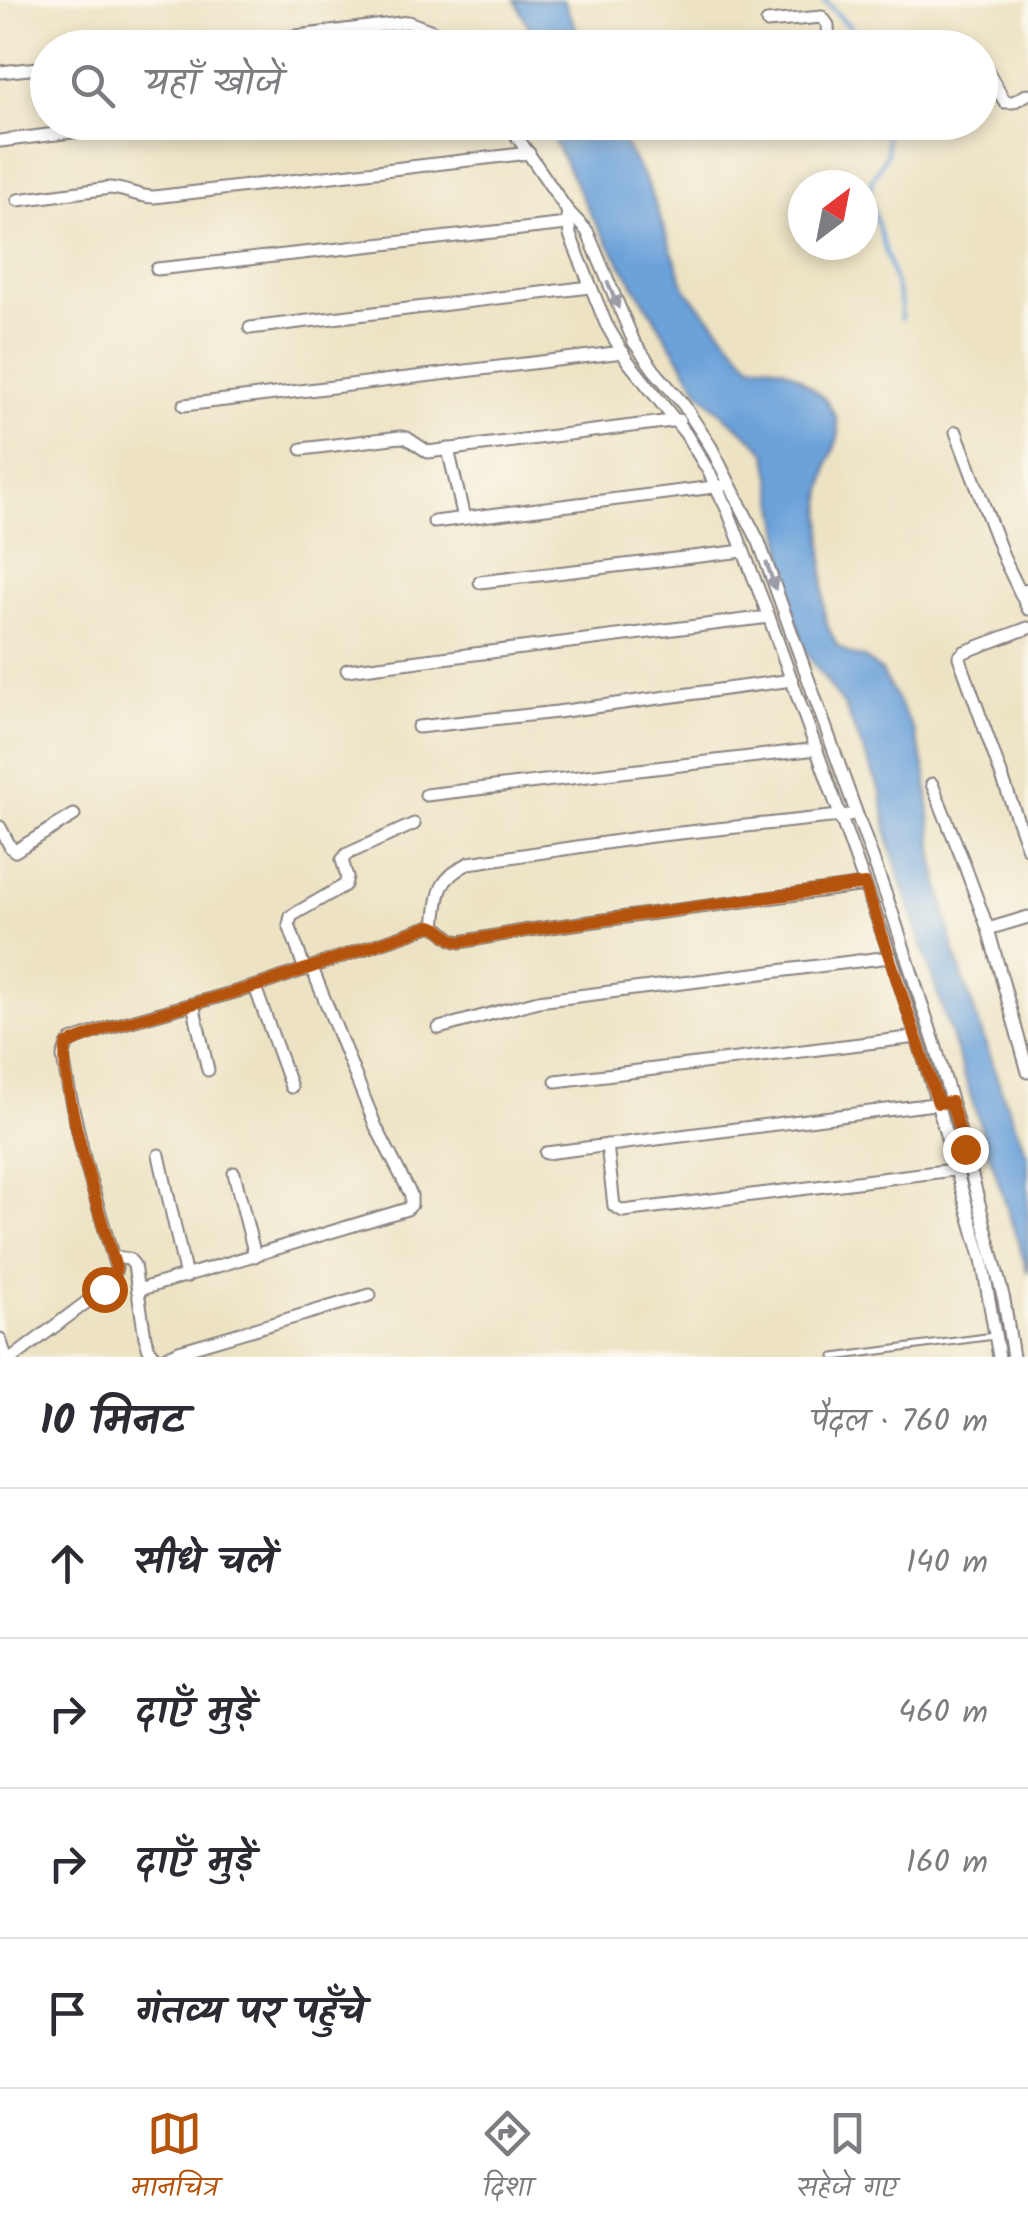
<!DOCTYPE html>
<html lang="hi">
<head>
<meta charset="utf-8">
<style>
	body { margin:0; font-family:Kalam,"Playpen Sans Deva",sans-serif; background:#f7f7f7; color:#2b2b33 }
	.compass { position:absolute; left:788px; top:170px; width:90px; height:90px; border-radius:50%; background:#fff; box-shadow:0 5px 15px #0003; rotate:32deg }
	.stop { position:absolute; width:30px; height:30px; margin:-22px; border:8px solid #b45309; border-radius:50%; background:#fff }
	.stop.end { background:#b45309; border-color:#fff; box-shadow:0 2px 10px #0008 }
	.list { margin:0; padding:0; list-style:none }
	h2 { display:flex; justify-content:space-between; align-items:center; height:130px; margin:0; padding:0 40px; font-size:42px }
	h2 small { font-size:32px; font-weight:400; color:#7c7c81 }
	.list li { display:grid; grid-template-columns:65px 1fr auto; gap:30px; align-items:center; box-sizing:border-box; height:150px; padding:0 40px; border-top:2px solid #e1e1e2 }
	.list b { display:block; font-size:38px; white-space:nowrap }
	.list em { font-size:32px; font-style:normal; color:#7c7c81 }
	.icon { flex:none; width:55px; height:55px; fill:none; stroke:currentColor; stroke-width:2; stroke-linecap:round; stroke-linejoin:round }
	.map { position:relative; flex:none; width:1028px; height:1357px; overflow:hidden }
	.search { position:absolute; background:#fff; box-shadow:0 5px 15px #0003; left:30px; right:30px; top:30px; height:110px; display:flex; align-items:center; gap:25px; box-sizing:border-box; padding:0 35px; border-radius:55px; color:#7c7c81; font-size:38px }
	.sheet { height:730px; background:#fff }
	nav { display:flex; justify-content:space-around; align-items:center; box-sizing:border-box; height:140px; border-top:2px solid #e1e1e2; background:#fff; font-size:28px; color:#7c7c81 }
	nav a { display:grid; justify-items:center; gap:5px }
	nav .on { color:#b45309 }
	.map>svg:first-child { display:block }
</style>
</head>
<body>
<div class="map">
<svg width="1028" height="1357" viewBox="0 0 1028 1357">
	<rect width="100%" height="100%" fill="#fbf7ec"/>
	<filter id="ink" filterUnits="userSpaceOnUse"><feTurbulence type="fractalNoise" baseFrequency=".01" numOctaves="2"/><feDisplacementMap in="SourceGraphic" scale="20" xChannelSelector="R" yChannelSelector="G"/><feConvolveMatrix kernelMatrix="1 2 1 2 8 2 1 2 1" color-interpolation-filters="sRGB"/></filter>
	<filter id="wash" filterUnits="userSpaceOnUse"><feTurbulence type="fractalNoise" baseFrequency=".0048" numOctaves="4" result="noise"/><feDisplacementMap in="SourceGraphic" scale="40" xChannelSelector="R" yChannelSelector="G"/><feGaussianBlur stdDeviation="2.25" result="paint"/><feColorMatrix in="noise" values="0 0 0 0 0 0 0 0 0 0 0 0 0 0 0 0 0 1.4 0 .05"/><feComposite in="paint" operator="in"/></filter>
	<g filter="url(#wash)">
		<rect width="100%" height="100%" fill="#ede3c4"/>
		<g fill="#6ca2da" stroke="#47628a" stroke-width="2.5">
			<polygon points="515,0 563,0 585,47 533,47 528,25"/>
			<polygon points="545,123 612,123 648,185 686,290 751,364 766,364 785,369 799,377 826,400 836,417 839,435 828,465 822,496 824,613 827,625 837,646 851,655 863,657 881,671 913,729 920,750 926,775 935,867 955,955 1002,1092 1028,1157 1028,1273 890,846 881,792 845,707 804,650 788,591 782,538 767,454 760,445 726,417 701,393 592,217"/>
		</g>
		<g fill="none" stroke-linecap="round" stroke-linejoin="round">
			<g stroke="#6ca2da" stroke-width="4">
				<polyline points="824,0 870,48"/>
				<polyline points="885,122 887,153 872,180 869,195 901,304 901,319"/>
			</g>
		</g>
	</g>
	<g filter="url(#ink)">
		<g fill="none" stroke-linecap="round" stroke-linejoin="round">
			<defs>
				<polyline id="service" points="834,1357 994,1336"/>
				<g id="minor">
					<polyline points="767,22 822,17 828,25 829,48"/>
					<polyline points="203,48 408,22 440,34 454,48"/>
					<polyline points="980,58 1005,102 1013,102 1028,94"/>
					<polyline points="0,72 48,67"/>
					<polyline points="507,122 567,210 587,231 634,342 654,370 683,404 711,447 759,542 892,912 936,1048 965,1149 1004,1300 1013,1357"/>
					<polyline points="0,141 152,122"/>
					<path d="M18 200 110 188C126 189 138 197 154 197L529 153"/>
					<polyline points="567,210 570,235 606,324 627,360 686,434 709,472 728,511 769,617 892,960 928,1072 982,1260 999,1357"/>
					<polyline points="157,269 567,224"/>
					<polyline points="250,328 590,287"/>
					<polyline points="184,405 623,352"/>
					<polyline points="956,432 1005,561 1020,592"/>
					<polyline points="302,449 400,437 407,438 428,452 679,420"/>
					<polyline points="448,449 464,518"/>
					<polyline points="434,522 722,486"/>
					<polyline points="480,582 743,551"/>
					<polyline points="1028,590 1020,592 1028,609"/>
					<polyline points="1028,628 964,652 959,657 1028,849"/>
					<polyline points="347,670 769,617"/>
					<polyline points="418,727 557,712 792,680"/>
					<polyline points="932,784 962,858 988,929 1028,1072"/>
					<polyline points="426,795 817,749"/>
					<polyline points="0,827 11,848 15,851 74,815"/>
					<path d="M435 926C439 892 437 880 469 863L652 836 849 815"/>
					<polyline points="988,929 1028,917"/>
					<polyline points="305,970 289,925 291,916 345,885 347,877 342,860 347,854 414,824"/>
					<polyline points="255,987 291,1087"/>
					<polyline points="193,1004 208,1070"/>
					<polyline points="439,1028 538,1001 890,957"/>
					<polyline points="556,1081 917,1037"/>
					<polyline points="607,1145 614,1206 623,1211 961,1169"/>
					<polyline points="546,1153 942,1103"/>
					<polyline points="159,1155 186,1277"/>
					<polyline points="234,1173 255,1256"/>
					<polyline points="113,1257 129,1259 134,1265 145,1337 148,1347 155,1357"/>
					<polyline points="138,1290 407,1209 411,1205 411,1195 376,1127 312,968"/>
					<polyline points="0,1339 6,1357"/>
					<path d="M14 1357 104 1289 112 1282 116 1268 85 1162 69 1091 63 1057 67 1045 71 1041 110 1027 260 985 430 926C443 926 447 941 460 942L529 930 865 885"/>
					<polyline points="166,1357 179,1351 370,1295"/>
				</g>
			</defs>
			<use href="#service" stroke="#888280" stroke-width="9"/>
			<use href="#minor" stroke="#888280" stroke-width="15"/>
			<use href="#service" stroke="#fff" stroke-width="5"/>
			<use href="#minor" stroke="#fff" stroke-width="11"/>
		</g>
		<defs><path id="oneway-solid" d="M-6-.8H1V-3.2L6.5 0L1 3.2V.8H-6Z" transform="scale(2.5)"/></defs>
		<g fill="#9c9ca7">
			<use href="#oneway-solid" transform="translate(613 295) rotate(67)"/>
			<use href="#oneway-solid" transform="translate(771 576) rotate(71)"/>
		</g>
	</g>
	<g fill="none" stroke-linecap="round" stroke-linejoin="round" filter="url(#ink)">
		<path stroke="#b45309" stroke-width="12" d="M104 1289 112 1282 116 1268C104 1229 55 1075 67 1044L110 1027 260 985 430 926C443 927 447 941 460 942L529 930 865 884 938 1103 951 1102 965 1149"/>
	</g>
</svg>
<svg class="compass" viewBox="-18 -18 36 36"><path d="M0-13l5 13h-10z" fill="#e53935"/><path d="M0 13l5-13h-10z" fill="#7c7c81"/></svg>
<div class="stop" style="left:104px;top:1289px"></div>
<div class="stop end" style="left:965px;top:1149px"></div>
<div class="search"><svg class="icon" aria-label="search" viewBox="0 0 24 24"><circle cx="10" cy="10" r="6"/><path d="M15 15l6 6"/></svg>यहाँ खोजें</div>
</div>
<section class="sheet">
<h2>10 मिनट<small>पैदल · 760 m</small></h2>
<ul class="list">
<li><svg class="icon" aria-label="ahead" viewBox="0 0 24 24"><path d="M12 20V5M6 11l6-6 6 6"/></svg><div><b>सीधे चलें</b></div><em>140 m</em></li>
<li><svg class="icon" aria-label="right" viewBox="0 0 24 24"><path d="M7 20v-9h11M14 6l5 5-5 5"/></svg><div><b>दाएँ मुड़ें</b></div><em>460 m</em></li>
<li><svg class="icon" aria-label="right" viewBox="0 0 24 24"><path d="M7 20v-9h11M14 6l5 5-5 5"/></svg><div><b>दाएँ मुड़ें</b></div><em>160 m</em></li>
<li><svg class="icon" aria-label="arrive" viewBox="0 0 24 24"><path d="M6 21V4h12l-3 4 3 4H6"/></svg><div><b>गंतव्य पर पहुँचे</b></div></li>
</ul>
</section>
<nav>
<a class="on"><svg class="icon" aria-label="map" viewBox="0 0 24 24"><path d="M3 6l6-2 6 2 6-2v14l-6 2-6-2-6 2zM9 4v14M15 6v14"/></svg>मानचित्र</a>
<a><svg class="icon" aria-label="directions" viewBox="0 0 24 24"><path d="M12 3l9 9-9 9-9-9zM9 14v-3h6M13 9l2 2-2 2"/></svg>दिशा</a>
<a><svg class="icon" aria-label="saved" viewBox="0 0 24 24"><path d="M7 4h10v16l-5-4-5 4z"/></svg>सहेजे गए</a>
</nav>
</body>
</html>
